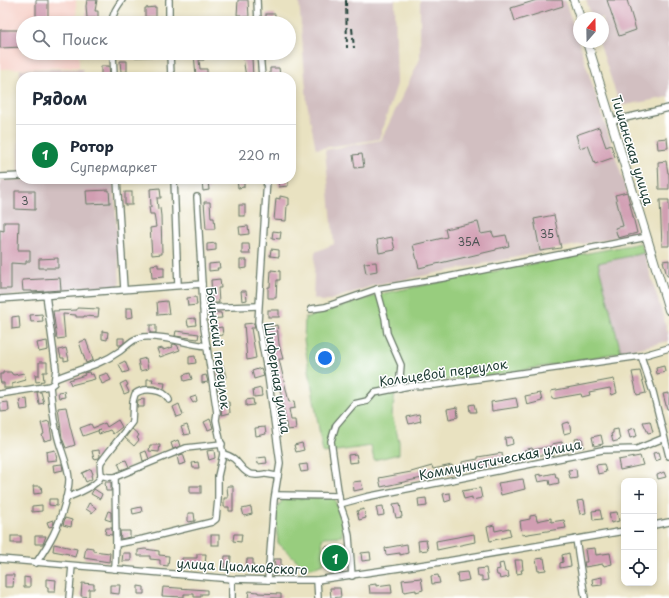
<!DOCTYPE html>
<html lang="ru">
<head>
<meta charset="utf-8">
<style>
	body { margin:0; font-family:"Playpen Sans",sans-serif; background:#f6f6f7; color:#1f2937 }
	.controls { position:absolute; right:12px; bottom:12px; display:grid; overflow:hidden; border-radius:8px; box-shadow:0 2px 6px #0003 }
	.controls button { width:36px; height:36px; display:grid; place-items:center; padding:0; border:0; border-bottom:1px solid #e0e1e3; background:#fff; color:#1f2937; font:20px sans-serif }
	.compass { position:absolute; left:573px; top:12px; width:36px; height:36px; border-radius:50%; background:#fff; box-shadow:0 2px 6px #0003; rotate:20deg }
	.you { position:absolute; left:325px; top:358px; width:14px; height:14px; margin:-10px; border:3px solid #fff; border-radius:50%; background:#1a73e8; box-shadow:0 0 0 6px #1a73e833 }
	.badge { display:grid; place-items:center; width:26px; height:26px; border-radius:50%; background:#0b8043; color:#fff; font-size:13px; font-weight:700 }
	.pin { position:absolute; translate:-50% -50%; border:2px solid #fff; box-shadow:0 1px 4px #0006 }
	.list { margin:0; padding:0; list-style:none }
	h2 { display:flex; justify-content:space-between; align-items:center; height:52px; margin:0; padding:0 16px; font-size:17px }
	h2 small { font-size:13px; font-weight:400; color:#747a83 }
	.list li { display:grid; grid-template-columns:26px 1fr auto; gap:12px; align-items:center; box-sizing:border-box; height:60px; padding:0 16px; border-top:1px solid #e0e1e3 }
	.list b { display:block; font-size:15px; white-space:nowrap }
	.list p { margin:0; font-size:13px; white-space:nowrap; color:#747a83 }
	.list em { font-size:13px; font-style:normal; color:#747a83 }
	.icon { flex:none; width:22px; height:22px; fill:none; stroke:currentColor; stroke-width:2; stroke-linecap:round; stroke-linejoin:round }
	.map { position:relative; flex:none; width:669px; height:598px; overflow:hidden }
	.search { position:absolute; background:#fff; box-shadow:0 2px 6px #0003; left:16px; top:16px; width:280px; height:44px; display:flex; align-items:center; gap:10px; box-sizing:border-box; padding:0 14px; border-radius:22px; color:#747a83; font-size:15px }
	.panel { position:absolute; background:#fff; box-shadow:0 2px 6px #0003; left:16px; top:72px; width:280px; height:112px; border-radius:16px }
	.map>svg:first-child { display:block }
</style>
</head>
<body>
<div class="map">
<svg width="669" height="598" viewBox="0 0 669 598">
	<rect width="100%" height="100%" fill="#fff"/>
	<filter id="ink" filterUnits="userSpaceOnUse"><feTurbulence type="fractalNoise" baseFrequency=".025" numOctaves="2"/><feDisplacementMap in="SourceGraphic" scale="8" xChannelSelector="R" yChannelSelector="G"/><feConvolveMatrix kernelMatrix="1 2 1 2 8 2 1 2 1" color-interpolation-filters="sRGB"/></filter>
	<filter id="wash" filterUnits="userSpaceOnUse"><feTurbulence type="fractalNoise" baseFrequency=".012" numOctaves="4" result="noise"/><feDisplacementMap in="SourceGraphic" scale="16" xChannelSelector="R" yChannelSelector="G"/><feGaussianBlur stdDeviation="0.9" result="paint"/><feColorMatrix in="noise" values="0 0 0 0 0 0 0 0 0 0 0 0 0 0 0 0 0 1.4 0 .05"/><feComposite in="paint" operator="in"/></filter>
	<g filter="url(#wash)">
		<rect width="100%" height="100%" fill="#e9e2c1"/>
		<polygon fill="#f7d1c9" points="0,0 76,0 77,23 23,23 23,53 79,53 79,67 0,69"/>
		<g fill="#d2bfc1">
			<polygon points="299,0 395,0 397,84 379,139 316,149 307,103"/>
			<polygon points="420,0 565,0 627,192 637,233 372,286 324,302 313,298 315,252 334,244 325,150 381,140 420,59"/>
			<polygon points="586,0 669,0 669,97 620,106 599,42 603,42 603,18 592,18"/>
			<polygon points="20,69 83,69 83,77 21,77 21,173 18,173"/>
			<polygon points="0,180 114,180 120,287 68,292 0,296"/>
			<polygon points="644,253 669,336 669,341 621,352 598,263"/>
		</g>
		<g fill="#98cd7e" stroke="#5c8559">
			<polygon points="641,243 644,253 598,263 621,352 577,361 488,376 439,381 395,393 392,415 399,441 399,454 374,460 371,446 323,453 304,340 305,317 308,317 385,293 541,262"/>
			<polygon points="334,497 343,525 342,536 324,537 322,540 324,564 315,567 305,568 278,543 275,512 283,499"/>
		</g>
		<g id="blocks">
			<g fill="#d19eb2">
				<rect x="36" y="0" width="12" height="19"/>
				<polygon points="87,0 97,0 95,11 98,11 98,18 87,18 86,6"/>
				<polygon points="238,0 248,0 249,17 242,17 241,15 237,15"/>
				<polygon points="537,0 562,0 563,6 515,21 511,8"/>
				<polygon points="607,0 627,0 636,30 619,36"/>
				<polygon points="156,7 156,17 145,17 145,8"/>
				<rect x="266" y="14" width="9" height="8"/>
				<rect x="191" y="18" width="8" height="5"/>
				<polygon points="0,30 22,30 22,47 0,48"/>
				<polygon points="194,53 203,53 204,60 199,60 200,69 207,69 207,77 196,77"/>
				<polygon points="269,53 278,53 279,58 269,59"/>
				<polygon points="243,58 252,58 253,77 246,77"/>
				<polygon points="120,61 127,61 127,72 121,72"/>
				<polygon points="101,66 109,66 110,75 101,76"/>
				<polygon points="270,68 279,68 280,76 270,77"/>
				<polygon points="599,127 606,147 611,145 615,157 595,164 588,145 580,148 576,135"/>
				<polygon points="667,138 668,148 658,149 657,139"/>
				<polygon points="362,154 364,167 355,168 353,155"/>
				<polygon points="666,161 668,173 669,173 669,189 659,189 658,162"/>
				<polygon points="237,179 244,179 244,187 238,188"/>
				<polygon points="288,180 288,186 279,187 278,181"/>
				<polygon points="202,181 208,181 209,190 203,191"/>
				<polygon points="160,188 161,198 157,198 158,209 160,208 161,216 162,254 152,255 150,228 156,227 154,214 150,214 149,207 151,207 150,189"/>
				<polygon points="109,190 110,203 87,204 86,191"/>
				<polygon points="15,191 35,191 35,210 15,209"/>
				<rect x="125" y="192" width="7" height="13"/>
				<polygon points="627,192 637,233 618,238 615,228 623,226 615,195"/>
				<polygon points="280,196 289,198 289,205 287,205 286,221 274,220 276,198 280,199"/>
				<polygon points="660,200 669,200 669,246 662,246"/>
				<polygon points="204,202 210,202 211,218 214,218 215,229 206,229"/>
				<rect x="239" y="205" width="6" height="11"/>
				<polygon points="554,215 561,248 540,251 534,219"/>
				<polygon points="4,222 19,222 18,250 30,250 30,261 26,261 26,264 11,263 11,289 0,289 0,230 4,231"/>
				<polygon points="478,222 481,234 492,232 494,237 506,235 509,246 496,249 496,250 419,268 413,245 447,237 445,229"/>
				<polygon points="248,226 249,234 240,235 239,227"/>
				<polygon points="273,231 281,232 280,239 272,238"/>
				<polygon points="392,237 395,250 379,253 377,240"/>
				<polygon points="216,243 216,250 207,251 207,244"/>
				<polygon points="242,244 249,244 250,254 242,254"/>
				<polygon points="271,249 279,250 279,257 270,256"/>
				<polygon points="58,258 58,268 39,268 39,259"/>
				<polygon points="240,260 247,260 247,268 240,269"/>
				<polygon points="669,260 669,276 667,276 663,261"/>
				<polygon points="376,262 377,271 366,273 364,263"/>
				<polygon points="219,263 220,268 217,268 218,270 209,271 209,264"/>
				<polygon points="158,264 158,267 164,267 164,277 152,278 151,265"/>
				<polygon points="271,270 280,271 280,280 277,280 276,298 268,298 268,287 270,287"/>
				<polygon points="60,278 61,290 32,292 32,291 23,291 22,280"/>
				<polygon points="220,279 221,288 218,288 219,303 211,303 210,297 212,297 211,280"/>
				<polygon points="241,291 246,291 247,300 242,301"/>
				<polygon points="196,297 197,305 188,306 187,298"/>
				<polygon points="167,301 169,314 158,315 157,302"/>
				<polygon points="77,308 99,309 98,317 84,316 84,317 76,317 76,315 63,314 65,338 57,339 53,311 77,310"/>
				<polygon points="126,308 132,308 133,317 126,318"/>
				<rect x="268" y="310" width="11" height="7"/>
				<polygon points="211,312 221,313 222,318 211,319"/>
				<polygon points="42,314 43,321 31,322 30,315"/>
				<polygon points="19,316 20,328 12,329 12,317"/>
				<polygon points="195,318 196,325 188,326 187,319"/>
				<polygon points="254,323 255,328 251,328 256,358 247,360 244,324"/>
				<rect x="150" y="325" width="6" height="8"/>
				<polygon points="277,325 279,344 283,359 279,359 289,402 294,401 295,408 289,409 291,420 295,420 296,429 287,430 281,394 276,377 265,328"/>
				<polygon points="222,327 223,335 218,336 218,333 211,334 210,329"/>
				<polygon points="102,331 108,332 107,340 102,339"/>
				<polygon points="176,331 199,334 198,339 175,336"/>
				<polygon points="118,338 124,338 124,343 121,345 118,345"/>
				<polygon points="86,340 93,360 86,363 79,342"/>
				<polygon points="47,341 48,350 39,352 37,343"/>
				<polygon points="174,344 177,345 180,350 160,357 157,349 163,348 163,350 173,347 172,345"/>
				<polygon points="66,348 69,360 64,361 64,358 61,358 59,350"/>
				<polygon points="195,356 196,363 189,364 189,357"/>
				<polygon points="146,358 148,369 140,371 138,360"/>
				<polygon points="125,361 129,371 123,373 119,364"/>
				<polygon points="39,362 47,362 47,372 43,372 44,381 36,382 35,375 39,375"/>
				<polygon points="223,365 226,377 223,378 224,381 217,382 216,377 218,377 216,367"/>
				<polygon points="664,366 665,372 657,374 656,368"/>
				<polygon points="261,368 264,376 254,379 252,371"/>
				<polygon points="640,371 646,393 637,395 632,372"/>
				<polygon points="3,372 11,372 12,374 14,375 24,373 26,380 12,384 12,388 4,388 4,383 1,383 0,379 0,374 3,374"/>
				<polygon points="89,372 90,375 93,374 95,379 71,385 69,380 85,375 84,373"/>
				<polygon points="107,373 111,380 102,384 99,376"/>
				<polygon points="190,373 192,379 184,381 183,375"/>
				<polygon points="206,375 208,382 202,383 202,376"/>
				<polygon points="147,379 153,379 152,382 165,383 164,389 155,386 147,386"/>
				<polygon points="614,379 617,393 612,395 610,388 589,392 590,395 582,397 581,394 552,399 551,391"/>
				<polygon points="126,381 128,385 126,386 129,392 124,394 120,384"/>
				<polygon points="224,383 225,390 218,391 217,386"/>
				<polygon points="261,388 262,396 254,397 253,390"/>
				<polygon points="64,391 65,397 59,398 58,392"/>
				<polygon points="37,392 41,392 44,403 39,404"/>
				<polygon points="540,393 542,401 527,405 525,396"/>
				<polygon points="669,393 669,409 667,409 663,394"/>
				<polygon points="196,396 197,401 193,403 190,398"/>
				<polygon points="516,398 518,407 492,411 491,402"/>
				<polygon points="27,399 28,409 21,410 19,400"/>
				<polygon points="144,399 144,407 137,407 138,400"/>
				<polygon points="253,399 254,405 246,406 246,400"/>
				<polygon points="8,402 9,411 1,412 0,403"/>
				<polygon points="229,402 230,413 222,415 220,403"/>
				<polygon points="179,404 183,415 177,417 173,407"/>
				<polygon points="474,404 476,412 470,412 469,405"/>
				<polygon points="66,407 70,426 75,445 66,448 62,438 58,408"/>
				<polygon points="457,407 458,417 449,419 447,409"/>
				<polygon points="419,414 421,421 409,424 407,417"/>
				<polygon points="210,419 213,428 208,430 204,422"/>
				<polygon points="118,420 122,427 113,434 110,430 99,434 98,431 100,430 83,436 80,428 91,424 93,428 105,423 107,427"/>
				<polygon points="49,421 52,439 44,441 42,435 44,434 41,423"/>
				<polygon points="650,421 653,432 648,433 643,422"/>
				<polygon points="569,422 571,432 564,434 562,424"/>
				<polygon points="187,425 190,434 184,435 181,427"/>
				<polygon points="265,427 266,434 256,436 255,428"/>
				<polygon points="635,428 637,436 630,438 628,430"/>
				<polygon points="132,429 139,435 137,438 139,440 134,446 125,438"/>
				<polygon points="618,429 620,440 613,442 611,434 613,433 613,430"/>
				<polygon points="601,435 603,444 594,446 592,437"/>
				<polygon points="512,437 513,444 506,446 505,438"/>
				<polygon points="582,438 584,447 577,448 575,439"/>
				<polygon points="178,440 180,446 173,449 171,443"/>
				<polygon points="562,442 564,451 525,458 524,450 532,448 533,450 552,446 552,444"/>
				<polygon points="302,443 304,450 296,452 294,445"/>
				<polygon points="150,445 160,445 159,452 149,451"/>
				<polygon points="55,450 57,460 47,461 46,452"/>
				<polygon points="99,450 100,456 99,458 94,459 92,451"/>
				<polygon points="214,450 215,458 209,460 207,451"/>
				<polygon points="146,451 149,459 143,461 141,453"/>
				<polygon points="659,452 661,459 655,461 653,453"/>
				<polygon points="502,453 503,462 463,470 462,462 478,459 478,457"/>
				<polygon points="183,454 186,463 179,465 177,456"/>
				<polygon points="356,454 358,462 349,463 348,455"/>
				<polygon points="640,456 643,465 620,470 618,460"/>
				<polygon points="266,457 267,463 258,464 257,458"/>
				<polygon points="126,460 129,467 121,470 118,463"/>
				<polygon points="198,462 199,468 193,468 192,463"/>
				<polygon points="62,464 63,470 54,472 53,465"/>
				<polygon points="307,464 308,471 301,472 299,465"/>
				<polygon points="604,464 606,472 598,474 596,465"/>
				<polygon points="452,465 454,473 445,474 445,473 381,487 379,478 411,472 432,466 433,469"/>
				<polygon points="91,469 93,474 91,475 92,479 86,482 82,473"/>
				<polygon points="576,469 577,477 570,478 568,470"/>
				<polygon points="664,472 666,477 658,479 657,475"/>
				<polygon points="555,473 556,478 558,478 559,483 550,485 549,480 538,482 536,475 541,474 541,476"/>
				<polygon points="523,479 525,489 501,495 498,483"/>
				<polygon points="361,481 363,489 354,491 353,482"/>
				<polygon points="105,482 111,482 111,491 106,491"/>
				<polygon points="33,486 41,486 42,493 34,494"/>
				<rect x="190" y="486" width="11" height="7"/>
				<polygon points="227,486 233,486 233,511 229,511 229,507 224,507 224,498 228,498"/>
				<polygon points="480,488 482,498 472,500 472,497 464,499 462,491"/>
				<polygon points="94,489 102,494 100,499 91,494"/>
				<polygon points="450,493 451,500 445,502 443,494"/>
				<polygon points="426,498 427,506 419,507 418,499"/>
				<polygon points="49,499 57,499 57,506 49,505"/>
				<polygon points="584,500 586,513 580,514 577,501"/>
				<polygon points="89,503 96,508 92,513 86,509"/>
				<polygon points="400,503 402,517 396,518 393,504"/>
				<polygon points="42,505 42,511 32,512 32,506"/>
				<polygon points="383,506 384,515 378,516 376,507"/>
				<polygon points="141,507 142,512 133,514 132,509"/>
				<polygon points="251,507 252,514 244,516 242,509"/>
				<polygon points="364,509 366,518 359,520 357,511"/>
				<polygon points="600,510 602,519 593,520 592,511"/>
				<polygon points="108,511 111,512 111,521 105,519"/>
				<polygon points="617,512 619,521 611,523 609,513"/>
				<polygon points="188,513 194,513 195,521 188,522"/>
				<polygon points="536,515 537,521 551,518 551,522 564,520 566,528 522,535 520,521 530,519 530,516"/>
				<polygon points="65,518 72,520 71,527 63,525"/>
				<polygon points="53,520 54,522 53,526 49,527 47,522"/>
				<polygon points="494,525 495,531 509,528 511,536 490,541 487,527"/>
				<polygon points="106,528 112,528 112,535 105,534"/>
				<polygon points="120,531 130,531 130,537 121,539"/>
				<polygon points="234,534 242,534 241,542 233,541"/>
				<polygon points="474,534 475,542 437,550 436,541"/>
				<rect x="211" y="535" width="8" height="10"/>
				<rect x="11" y="536" width="10" height="7"/>
				<polygon points="35,536 46,536 43,544 35,544"/>
				<polygon points="426,540 428,550 419,551 418,541"/>
				<polygon points="54,544 77,549 75,557 68,555 69,554 53,551"/>
				<polygon points="407,544 408,553 400,555 400,553 386,555 385,548"/>
				<polygon points="330,546 331,552 343,551 344,563 326,565 325,547"/>
				<polygon points="86,547 93,548 93,551 110,553 109,562 84,558"/>
				<polygon points="595,548 596,555 610,553 612,564 604,566 603,564 585,567 584,562 587,562 585,549"/>
				<polygon points="145,549 159,551 159,555 169,556 168,566 160,565 160,560 150,559 150,556 138,556 138,550"/>
				<polygon points="370,552 371,560 362,561 361,553"/>
				<polygon points="123,553 131,553 131,561 122,561"/>
				<polygon points="569,553 571,566 560,568 560,563 563,562 562,555"/>
				<polygon points="197,554 206,554 205,566 182,565 182,558 197,558"/>
				<polygon points="225,556 231,556 230,569 224,568"/>
				<polygon points="544,558 546,570 538,571 536,559"/>
				<polygon points="247,559 253,559 253,568 246,568"/>
				<polygon points="274,559 281,559 281,566 275,566"/>
				<polygon points="515,560 522,560 523,570 521,570 522,573 517,574"/>
				<polygon points="503,563 505,572 508,571 509,577 500,579 499,575 497,575 496,570 500,569 499,564"/>
				<polygon points="486,568 488,580 482,581 482,576 478,576 477,569"/>
				<polygon points="467,572 469,580 458,582 457,573"/>
				<polygon points="5,575 14,575 13,587 5,587"/>
				<polygon points="438,575 440,583 432,584 431,576"/>
				<polygon points="24,577 30,578 30,587 24,587"/>
				<polygon points="602,577 602,585 593,586 592,579"/>
				<polygon points="421,578 423,590 416,592 416,590 404,592 402,580"/>
				<polygon points="46,579 56,580 55,592 48,592 48,587 46,587"/>
				<polygon points="82,583 94,584 94,589 89,589 89,597 81,596"/>
				<polygon points="376,584 376,586 391,584 392,593 370,593 369,585"/>
				<polygon points="110,585 120,585 119,594 110,593"/>
				<polygon points="138,586 144,587 144,594 138,594"/>
				<polygon points="163,587 207,590 207,594 201,594 201,597 194,597 194,594 184,594 184,597 162,596"/>
				<polygon points="330,588 340,588 341,597 331,598"/>
				<polygon points="249,591 258,592 258,593 281,594 281,598 248,598"/>
			</g>
		</g>
	</g>
	<g filter="url(#ink)">
		<use href="#blocks" fill-opacity="0" stroke="#667765" stroke-width="1"/>
		<g fill="none" stroke-linecap="round" stroke-linejoin="round">
			<defs>
				<polyline id="lane" points="113,56 170,54"/>
				<g id="street">
					<polyline points="169,0 169,23"/>
					<polyline points="257,0 258,23"/>
					<path d="M112 23C112 14 117 7 122 0"/>
					<polyline points="113,53 114,77"/>
					<polyline points="170,53 171,77"/>
					<polyline points="260,53 262,77"/>
					<polyline points="612,121 669,108"/>
					<polyline points="0,177 21,176"/>
					<polyline points="117,179 124,289"/>
					<polyline points="174,179 178,285"/>
					<polyline points="267,179 258,322 268,376 280,463 274,500 268,580"/>
					<polyline points="197,197 202,284"/>
					<polyline points="377,289 385,318 387,333 401,365 399,388"/>
					<polyline points="0,299 202,284 204,328 217,413 216,420 223,454 218,476 218,499 216,519 212,522 143,539 116,544"/>
					<polyline points="203,308 258,306"/>
					<polyline points="311,309 325,307 377,289 443,278 647,237"/>
					<polyline points="641,356 653,392 669,456"/>
					<path d="M55 379C78 369 99 366 120 351 128 345 133 338 143 337 165 335 186 344 207 346"/>
					<polyline points="0,394 50,386"/>
					<path d="M223 454C240 458 237 467 248 473 254 476 259 475 265 474 269 474 273 476 278 476"/>
					<polyline points="101,475 108,477 115,477 186,448 222,444"/>
					<polyline points="115,477 116,544 115,569"/>
					<polyline points="276,495 339,496"/>
					<path d="M66 498C74 495 100 485 101 475 101 470 99 467 101 462L132 422 133 401 135 394C144 387 165 389 169 400"/>
					<polyline points="340,504 366,497 602,450 637,449 664,438"/>
					<polyline points="654,525 669,522"/>
					<polyline points="576,539 585,598"/>
					<polyline points="0,559 232,579 268,580 317,580 448,561 624,531"/>
					<path d="M36 563C51 541 58 528 65 503 67 495 69 487 69 479 68 464 61 451 58 438 53 421 52 404 50 386L54 383 56 369 46 295"/>
					<polyline points="352,576 349,536 346,521 340,504 331,441 336,425 354,404 367,401 374,393 409,386 435,385 641,356 669,348"/>
					<polyline points="317,580 318,598"/>
					<polyline points="69,598 72,566"/>
					<polyline points="232,598 232,579"/>
				</g>
				<g id="secondary">
					<polyline points="574,0 580,18"/>
					<polyline points="587,42 669,310"/>
				</g>
			</defs>
			<use href="#lane" stroke="#667765" stroke-width="5"/>
			<use href="#street" stroke="#667765" stroke-width="8"/>
			<use href="#secondary" stroke="#667765" stroke-width="10"/>
			<use href="#lane" stroke="#fff" stroke-width="3"/>
			<use href="#street" stroke="#fff" stroke-width="5.5"/>
			<use href="#secondary" stroke="#fff" stroke-width="8"/>
			<g stroke="#1f3d34" stroke-width="2" stroke-dasharray="6 3" stroke-linecap="butt">
				<polyline points="346,0 347,48"/>
				<polyline points="352,28 354,48"/>
			</g>
		</g>
	</g>
	<g text-anchor="middle" dominant-baseline="central" stroke-width="3" stroke-linejoin="round" paint-order="stroke">
		<g font-size="11" fill="#4c5554">
			<text x="25" y="200">3</text>
			<text x="547" y="233">35</text>
			<text x="469" y="241">35А</text>
		</g>
		<g font-size="13" fill="#1f3d34" stroke="#fff">
			<text transform="translate(633 150) rotate(73)">Тишанская улица</text>
			<text transform="translate(219 348) rotate(83)">Боинский переулок</text>
			<text transform="translate(443 372) rotate(-8)">Кольцевой переулок</text>
			<text transform="translate(278 378) rotate(81)">Шиферная улица</text>
			<text transform="translate(500 459) rotate(-11)">Коммунистическая улица</text>
			<text transform="translate(242 566) rotate(3)">улица Циолковского</text>
		</g>
	</g>
</svg>
<div class="controls">
<button>+</button>
<button>−</button>
<button><svg class="icon" aria-label="locate" viewBox="0 0 24 24"><circle cx="12" cy="12" r="6"/><path d="M12 2v4M12 18v4M2 12h4M18 12h4"/></svg></button>
</div>
<svg class="compass" viewBox="-18 -18 36 36"><path d="M0-13l5 13h-10z" fill="#e53935"/><path d="M0 13l5-13h-10z" fill="#747a83"/></svg>
<div class="you"></div>
<div class="pin badge" style="left:335px;top:558px">1</div>
<div class="search"><svg class="icon" aria-label="search" viewBox="0 0 24 24"><circle cx="10" cy="10" r="6"/><path d="M15 15l6 6"/></svg>Поиск</div>
<section class="panel">
<h2>Рядом<small></small></h2>
<ul class="list">
<li><span class="badge">1</span><div><b>Poтор</b><p>Супермаркет</p></div><em>220 m</em></li>
</ul>
</section>
</div>
</body>
</html>
